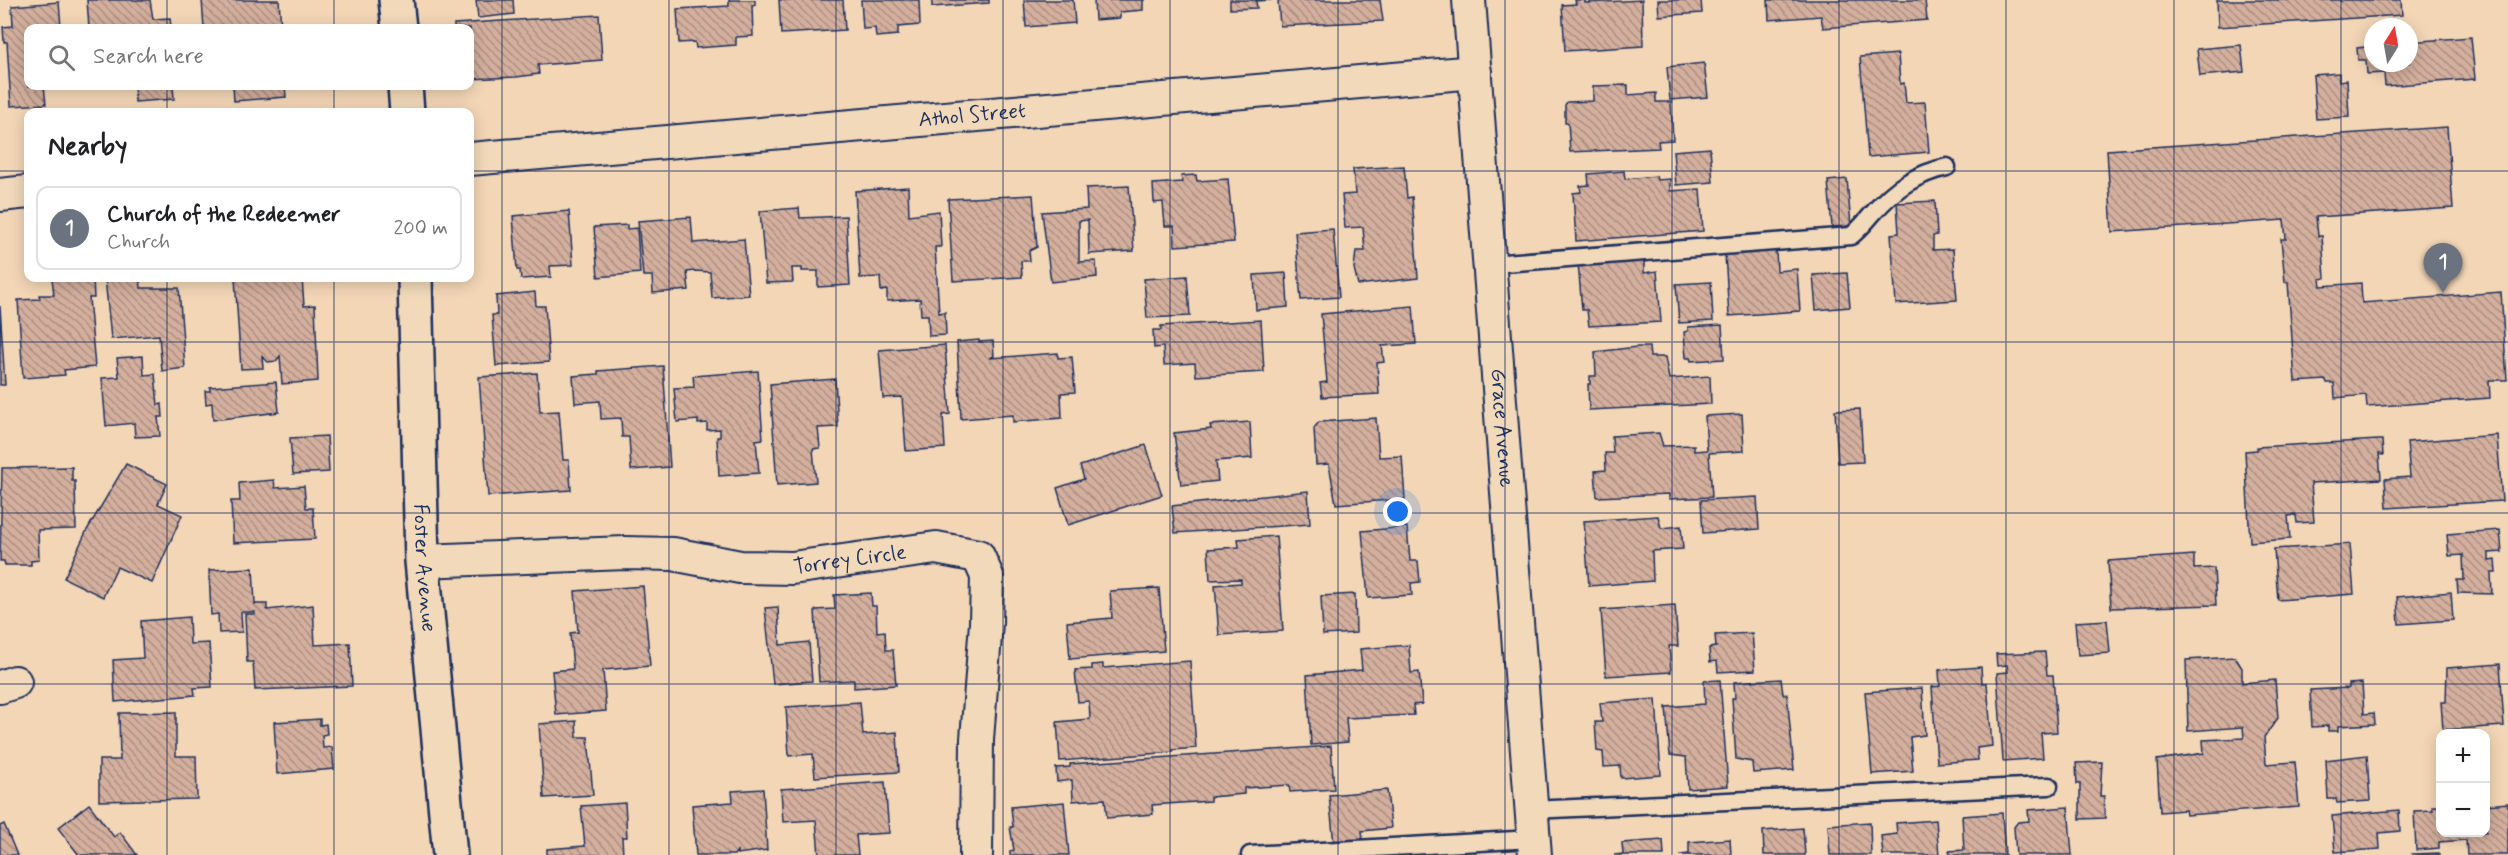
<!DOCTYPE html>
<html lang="en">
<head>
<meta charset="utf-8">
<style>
	body { margin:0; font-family:Mynerve,sans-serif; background:#f6f6f6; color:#202124 }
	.controls { position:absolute; right:18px; bottom:18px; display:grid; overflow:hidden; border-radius:12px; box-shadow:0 3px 15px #0003 }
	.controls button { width:54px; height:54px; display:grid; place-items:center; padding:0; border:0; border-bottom:2px solid #e0e0e0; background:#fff; color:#202124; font:30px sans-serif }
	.compass { position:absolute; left:2364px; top:18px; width:54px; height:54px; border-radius:50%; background:#fff; box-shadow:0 3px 15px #0003; rotate:11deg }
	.you { position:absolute; left:1398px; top:512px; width:21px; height:21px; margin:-15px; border:4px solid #fff; border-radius:50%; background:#1a73e8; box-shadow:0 0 0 9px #1a73e833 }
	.badge { display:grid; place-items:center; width:39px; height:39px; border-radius:50%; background:#1a73e8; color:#fff; font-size:20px; font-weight:700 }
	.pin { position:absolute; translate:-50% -50px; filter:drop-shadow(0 2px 3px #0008) }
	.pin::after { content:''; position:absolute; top:32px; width:21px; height:18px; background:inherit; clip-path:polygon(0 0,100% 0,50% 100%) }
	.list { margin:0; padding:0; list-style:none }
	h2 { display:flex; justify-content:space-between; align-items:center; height:78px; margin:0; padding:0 24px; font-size:26px }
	h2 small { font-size:20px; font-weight:400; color:#757577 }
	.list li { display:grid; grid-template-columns:39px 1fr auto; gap:18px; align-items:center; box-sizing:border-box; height:84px; margin:0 12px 12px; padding:0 12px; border:2px solid #e0e0e0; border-radius:12px }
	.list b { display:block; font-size:22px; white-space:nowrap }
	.list p { margin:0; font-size:20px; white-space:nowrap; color:#757577 }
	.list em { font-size:20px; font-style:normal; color:#757577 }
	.icon { flex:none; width:33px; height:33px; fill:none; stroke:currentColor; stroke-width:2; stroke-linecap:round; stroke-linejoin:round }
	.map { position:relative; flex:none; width:2508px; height:855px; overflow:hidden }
	.search { position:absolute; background:#fff; box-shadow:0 3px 15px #0003; left:24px; top:24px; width:450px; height:66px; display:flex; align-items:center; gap:15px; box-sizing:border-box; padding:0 21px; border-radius:12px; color:#757577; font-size:22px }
	.panel { position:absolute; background:#fff; box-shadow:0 3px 15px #0003; left:24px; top:108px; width:450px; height:174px; border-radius:12px }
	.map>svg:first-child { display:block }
</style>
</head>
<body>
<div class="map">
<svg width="2508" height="855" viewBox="0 0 2508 855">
	<defs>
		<pattern id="building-back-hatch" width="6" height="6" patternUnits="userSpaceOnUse" patternTransform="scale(1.5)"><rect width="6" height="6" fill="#d4af9d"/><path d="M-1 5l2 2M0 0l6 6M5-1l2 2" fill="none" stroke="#ab8f83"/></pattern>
	</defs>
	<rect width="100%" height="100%" fill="#f3d6b6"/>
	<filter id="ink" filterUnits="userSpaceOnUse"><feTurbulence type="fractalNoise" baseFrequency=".0167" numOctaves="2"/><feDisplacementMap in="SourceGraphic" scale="12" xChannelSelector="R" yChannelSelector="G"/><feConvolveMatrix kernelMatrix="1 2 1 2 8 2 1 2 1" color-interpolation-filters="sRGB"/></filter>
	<g filter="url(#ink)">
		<g fill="url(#building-back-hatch)" stroke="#1b2f5e" stroke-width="1.5">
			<polygon points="87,0 150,0 153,19 170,18 171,28 89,28"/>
			<polygon points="202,0 279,0 281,28 204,28"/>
			<polygon points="476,0 513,0 514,14 478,18"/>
			<polygon points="729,0 755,0 755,5 752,5 753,36 736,37 736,45 696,48 695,42 679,43 677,9 729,6"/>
			<polygon points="779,0 843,0 845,30 781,34"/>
			<polygon points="861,0 919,0 920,25 898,27 898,35 876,37 875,28 863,29"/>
			<polygon points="932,0 989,0 989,3 932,7"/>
			<polygon points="1024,0 1073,0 1075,23 1026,27"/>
			<polygon points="1094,0 1145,0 1143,0 1143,10 1120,12 1120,18 1095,20"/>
			<polygon points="1230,0 1272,0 1256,1 1257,8 1230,9"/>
			<polygon points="1278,0 1380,0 1383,21 1280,26"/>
			<polygon points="1575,0 1585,0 1585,3 1642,0 1643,46 1565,51 1562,5 1576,4"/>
			<polygon points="1658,0 1701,0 1702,13 1659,16"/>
			<polygon points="1768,0 1925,0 1927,20 1823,28 1821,16 1769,20"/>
			<polygon points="2217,0 2401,0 2402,15 2218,27"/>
			<polygon points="59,2 61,28 28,28 28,86 44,86 46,104 11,106 7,42 4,42 3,27 13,26 12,6"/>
			<polygon points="599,15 602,60 538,65 539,74 516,77 470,79 470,28 454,28 454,24"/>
			<polygon points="2471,37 2475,79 2385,86 2384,73 2367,74 2366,60 2358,60 2357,48 2373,46 2373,63 2409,63 2409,42"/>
			<polygon points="2241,45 2244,72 2200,76 2197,49"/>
			<polygon points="1898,54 1900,84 1904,83 1906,103 1925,102 1929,152 1868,157 1860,57"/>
			<polygon points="1704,63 1708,97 1670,100 1667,67"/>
			<polygon points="2339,73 2339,81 2347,80 2349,117 2316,119 2313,75"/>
			<polygon points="1628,85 1628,95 1656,93 1656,102 1671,102 1673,140 1658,141 1659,148 1570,152 1568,123 1565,123 1565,105 1567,102 1593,101 1593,86"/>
			<polygon points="134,86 173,86 174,99 135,102"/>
			<polygon points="233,86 285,86 286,97 234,101"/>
			<polygon points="2447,127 2453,208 2316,217 2318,236 2322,236 2325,278 2320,279 2321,286 2361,283 2362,303 2501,292 2507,380 2489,380 2490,398 2367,407 2366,395 2335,398 2334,383 2327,383 2326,380 2295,382 2288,282 2285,282 2281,239 2286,239 2284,220 2112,232 2107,150"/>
			<polygon points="1710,148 1713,182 1676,185 1673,151"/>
			<polygon points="1404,166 1407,198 1412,197 1418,278 1358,285 1354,268 1356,251 1365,251 1363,227 1345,228 1342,195 1355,194 1353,169"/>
			<polygon points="1624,171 1625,179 1656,176 1657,180 1670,179 1670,191 1700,189 1703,231 1576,241 1573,193 1581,192 1580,186 1589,185 1588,174"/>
			<polygon points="1196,175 1197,181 1228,179 1234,242 1175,246 1174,226 1165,226 1163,202 1154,203 1153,184 1182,182 1181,176"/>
			<polygon points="1847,179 1851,226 1832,227 1828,181"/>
			<polygon points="1129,186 1134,251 1089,254 1088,220 1079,221 1079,262 1096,261 1097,277 1051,282 1042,212 1087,209 1086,188"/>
			<polygon points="908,187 909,215 939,211 941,247 935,247 939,313 945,312 946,335 929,336 928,315 921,315 920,299 887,301 887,290 881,291 880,277 860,278 855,191"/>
			<polygon points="1033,195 1037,247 1029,251 1030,261 1021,261 1022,277 953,281 948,199"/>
			<polygon points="1935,201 1937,235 1933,236 1933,250 1953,249 1957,300 1896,304 1891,234 1899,233 1897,203"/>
			<polygon points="799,208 800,218 846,216 850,285 818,287 818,271 802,271 802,268 792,268 793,282 766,283 760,211"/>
			<polygon points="569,211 573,265 550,266 551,277 521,279 520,270 517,270 513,216"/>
			<polygon points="691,217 693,243 744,239 749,295 712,298 710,272 695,271 687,272 689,290 653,293 652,276 643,276 638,221"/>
			<polygon points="627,225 627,229 637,228 640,273 598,277 594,227"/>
			<polygon points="1333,229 1339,297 1301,300 1295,232"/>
			<polygon points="1776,251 1777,271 1797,269 1800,311 1729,316 1725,254"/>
			<polygon points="1644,260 1644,273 1657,271 1661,322 1589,326 1587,310 1582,310 1578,262"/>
			<polygon points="1286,273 1288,307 1256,310 1254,275"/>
			<polygon points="1847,273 1850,307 1816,310 1813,275"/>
			<polygon points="1187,276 1190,316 1147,318 1144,279"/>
			<polygon points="52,278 93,278 94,298 89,298 95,367 64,370 65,375 23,378 18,300 40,299 39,295 54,295"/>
			<polygon points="105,278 140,278 141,288 179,288 185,368 162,371 159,335 111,339"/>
			<polygon points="235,278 302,278 304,306 315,305 318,381 282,384 280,356 276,361 268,362 262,356 263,368 241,369"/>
			<polygon points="1711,282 1713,321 1679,323 1676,284"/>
			<polygon points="535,292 536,306 545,306 549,362 496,366 492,315 497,315 496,296"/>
			<polygon points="0,306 5,385 0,385"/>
			<polygon points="1413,306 1416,344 1382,346 1384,362 1377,363 1379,394 1322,397 1320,383 1327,382 1321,314"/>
			<polygon points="1261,320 1264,372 1196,376 1195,363 1164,365 1163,347 1154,348 1153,330 1161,330 1161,326"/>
			<polygon points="1722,325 1724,359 1691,361 1690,358 1686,358 1684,332 1688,331 1688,327"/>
			<polygon points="979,340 979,342 993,341 994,356 990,358 1058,353 1058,358 1072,357 1075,392 1061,393 1062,418 1013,422 1013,415 961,419 957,342"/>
			<polygon points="945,345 950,414 943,415 945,448 906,451 902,397 883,398 879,350"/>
			<polygon points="1637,347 1649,347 1650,357 1665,357 1669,379 1710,376 1711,404 1589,410 1588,384 1590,384 1590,376 1596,376 1595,352"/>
			<polygon points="143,356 144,375 155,374 158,405 162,404 163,417 158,417 160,436 135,437 134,423 106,426 102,378 119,377 117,358"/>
			<polygon points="663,366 670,467 631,470 629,437 622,437 621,418 601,419 600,401 575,403 573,376 598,374 598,371"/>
			<polygon points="758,371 763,439 756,440 759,473 719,476 717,437 720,437 720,429 707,430 707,423 698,424 698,420 677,422 674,388 694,387 693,376"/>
			<polygon points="537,373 540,412 559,411 563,460 569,460 571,490 488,496 479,377"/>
			<polygon points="835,379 838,427 818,428 820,448 813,449 816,482 777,485 770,384"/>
			<polygon points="276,382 279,412 213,420 212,403 206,404 205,391 210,391 210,387"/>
			<polygon points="1860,409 1863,462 1838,463 1835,410"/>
			<polygon points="1742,414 1744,451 1709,453 1712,497 1669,499 1669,494 1597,497 1595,471 1606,470 1605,453 1613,453 1612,436 1659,433 1663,446 1694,445 1694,451 1707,450 1705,416"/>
			<polygon points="1376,418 1379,457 1402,456 1405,499 1336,504 1329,464 1316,465 1314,428 1319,422"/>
			<polygon points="1250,422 1252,458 1216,461 1218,481 1181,485 1174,433 1211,429 1210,425"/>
			<polygon points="2497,435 2502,501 2387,508 2385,479 2410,477 2407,442"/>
			<polygon points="327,436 329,472 293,474 290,438"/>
			<polygon points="2378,440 2382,440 2383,455 2379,454 2381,479 2311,483 2314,522 2297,523 2296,515 2288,516 2290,539 2250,542 2245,451 2257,450 2257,447"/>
			<polygon points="1146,445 1162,495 1068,525 1057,488 1084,479 1080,466"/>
			<polygon points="126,464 167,484 158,504 182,515 152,583 117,567 103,597 64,578 87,530"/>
			<polygon points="72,467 72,481 75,481 76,529 38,530 39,560 31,561 31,565 5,565 4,561 0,561 2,468"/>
			<polygon points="274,480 275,488 304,486 306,508 313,508 315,539 233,543 231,501 240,501 239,483"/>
			<polygon points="1308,491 1310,524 1175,533 1172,506"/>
			<polygon points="1757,497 1759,529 1703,533 1701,500"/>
			<polygon points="1658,516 1661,528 1681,526 1683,549 1652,551 1653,581 1589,586 1584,521"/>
			<polygon points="1407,527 1410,561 1418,561 1420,582 1411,583 1412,595 1368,598 1362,531"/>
			<polygon points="2500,530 2502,552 2489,553 2489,561 2495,560 2496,573 2491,573 2492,594 2458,593 2457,580 2464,580 2463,555 2449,556 2447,534"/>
			<polygon points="1276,536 1283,631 1219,635 1215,585 1241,583 1241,579 1210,580 1208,549 1239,547 1238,539"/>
			<polygon points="2350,544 2354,594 2278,600 2274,549"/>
			<polygon points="2194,555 2194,569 2214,568 2216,605 2111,608 2108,561"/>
			<polygon points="253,568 255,604 267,604 267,610 313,605 315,645 350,643 352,686 255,690 253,662 247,662 245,614 255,614 255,612 241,612 242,632 219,633 218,614 211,615 209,570"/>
			<polygon points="643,586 650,666 603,670 606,711 556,715 552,671 573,669 570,633 578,632 575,591"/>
			<polygon points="1159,588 1164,651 1070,659 1067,622 1112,618 1110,591"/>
			<polygon points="2451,592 2453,620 2399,624 2397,597"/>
			<polygon points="871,593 872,606 876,606 877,632 885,631 886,650 893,650 896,685 854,688 854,680 819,682 815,610 835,609 834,595"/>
			<polygon points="1355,594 1356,633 1323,635 1321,596"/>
			<polygon points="1675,605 1678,646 1669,646 1671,672 1606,676 1601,610"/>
			<polygon points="778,607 780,645 809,642 812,681 773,684 765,608"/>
			<polygon points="189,617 190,644 209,643 212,687 194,688 195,695 115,702 113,660 143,658 141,621"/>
			<polygon points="2107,620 2110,653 2078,655 2075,622"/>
			<polygon points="1752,633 1755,670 1718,672 1717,661 1710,662 1709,648 1716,647 1715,635"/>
			<polygon points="1409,645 1411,673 1419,672 1422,704 1413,705 1414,715 1346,718 1348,742 1311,745 1307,675 1362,670 1360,649"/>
			<polygon points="2045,652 2047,675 2053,675 2057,732 2041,733 2043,758 2003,761 1997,673 2008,672 2007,665 1997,666 1996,654"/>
			<polygon points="2235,657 2242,668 2242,683 2275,680 2278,718 2264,737 2266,764 2295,762 2299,807 2186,815 2185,810 2160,812 2157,760 2204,753 2203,740 2244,738 2243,727 2188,731 2186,660"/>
			<polygon points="1190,661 1196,748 1173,750 1173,752 1060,761 1057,722 1090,719 1089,701 1078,702 1075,670 1092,669 1092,665 1103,664 1103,668"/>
			<polygon points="2500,664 2504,726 2443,730 2441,702 2446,702 2447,668"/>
			<polygon points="1981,667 1982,683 1987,683 1992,746 1977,748 1978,760 1937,763 1932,687 1940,686 1939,670"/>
			<polygon points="1781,679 1783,694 1787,694 1794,770 1753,773 1752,762 1736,759 1732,698 1735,698 1734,682"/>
			<polygon points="1720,680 1728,786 1688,789 1686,757 1670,755 1666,707 1705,704 1704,681"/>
			<polygon points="2362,683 2364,714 2374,713 2375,724 2338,726 2338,731 2328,731 2328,726 2312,727 2310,690 2349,688 2349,684"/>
			<polygon points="1922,688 1925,735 1910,737 1913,771 1872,774 1865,692"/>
			<polygon points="1656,699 1661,775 1621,778 1620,766 1604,767 1603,752 1597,751 1595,722 1602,722 1600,703"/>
			<polygon points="860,702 863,735 897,732 899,772 815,777 813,754 789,756 786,707"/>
			<polygon points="176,712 176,756 196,756 197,799 99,801 99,760 120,760 119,713"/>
			<polygon points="320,719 320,725 326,724 327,734 322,735 323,748 332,747 334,769 277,774 274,722"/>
			<polygon points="576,721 577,737 588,737 593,795 544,798 539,724"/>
			<polygon points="1331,746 1334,789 1290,792 1289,785 1244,788 1244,794 1210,797 1210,801 1152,805 1153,814 1107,818 1105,799 1073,801 1072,780 1057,782 1056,768 1070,767 1070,764"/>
			<polygon points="2367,755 2370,801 2337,803 2336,799 2328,799 2326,760"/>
			<polygon points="2102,762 2100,796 2104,796 2105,818 2080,819 2080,784 2077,784 2076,763"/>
			<polygon points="885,782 889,833 856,835 858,855 819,855 816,820 783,822 781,789"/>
			<polygon points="763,789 767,850 737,854 737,851 734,855 696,855 692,805 733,802 732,791"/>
			<polygon points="1387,790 1391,828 1362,831 1363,841 1334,844 1329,795"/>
			<polygon points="1064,802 1069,855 1010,855 1010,851 1014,850 1010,827 1013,827 1011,807"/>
			<polygon points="625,803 627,837 622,837 623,855 547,855 547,849 585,846 581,806"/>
			<polygon points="2508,803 2508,855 2467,855 2466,840 2439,842 2439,848 2416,850 2414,811 2433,810 2432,806 2440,806 2440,832 2486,832 2486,805"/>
			<polygon points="89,804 114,837 120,832 137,855 79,855 58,828"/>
			<polygon points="2068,807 2072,855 2016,855 2014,827 2018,822 2029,821 2028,810"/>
			<polygon points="2399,810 2400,831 2379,833 2380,849 2335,852 2332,816"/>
			<polygon points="2002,813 2005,855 1950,855 1949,851 1964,850 1962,816"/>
			<polygon points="1936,820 1939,855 1883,855 1881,836 1897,834 1896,823"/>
			<polygon points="1870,822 1871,855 1830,855 1828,825"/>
			<polygon points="4,824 17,855 0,855 0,826"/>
			<polygon points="1803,828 1805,855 1764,855 1763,831"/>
			<polygon points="1730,839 1731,855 1680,855 1689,854 1689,842"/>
			<polygon points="1663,840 1664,855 1614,855 1623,854 1622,843"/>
			<polygon points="2439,853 2439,855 2411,854"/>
		</g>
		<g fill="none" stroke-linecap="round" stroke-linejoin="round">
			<defs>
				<g id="service">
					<path d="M1490 264 1851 236C1861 228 1866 221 1874 212 1895 188 1916 174 1947 167"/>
					<polyline points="1531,810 2049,786"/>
					<polyline points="1250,855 1533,839"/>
				</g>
				<g id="minor">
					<path id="s1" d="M1469 0 1535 855"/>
					<path id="s2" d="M470 159 1475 72"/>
					<polyline points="0,195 28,192"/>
					<path id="s3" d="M422 561 625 553 673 554 740 567 792 568 936 548 978 556 987 576 986 623 977 739 976 855"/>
					<polyline points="0,687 15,682"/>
				</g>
				<g id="tertiary">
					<polyline points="396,0 399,28"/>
					<polyline points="405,86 407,112"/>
					<path id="s4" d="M415 278 422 561 450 855"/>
				</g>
			</defs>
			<use href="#service" stroke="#1b2f5e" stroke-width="21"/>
			<use href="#minor" stroke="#1b2f5e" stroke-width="36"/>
			<use href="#tertiary" stroke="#1b2f5e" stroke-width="38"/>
			<use href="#service" stroke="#f1d9b9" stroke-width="16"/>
			<use href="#minor" stroke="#f1d9b9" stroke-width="32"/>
			<use href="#tertiary" stroke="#f1d9b9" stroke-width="33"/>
		</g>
	</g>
	<path fill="none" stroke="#1b2f5e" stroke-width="1.5" stroke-opacity="0.55" d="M167 0V28M334 0V28M502 0V855M669 0V855M836 0V855M1003 0V855M1170 0V855M1338 0V855M1505 0V855M1672 0V855M1839 0V855M2006 0V855M2174 0V855M2341 0V855M167 86V112M334 86V112M0 171H28M470 171H2508M167 278V855M334 278V855M0 342H2508M0 513H2508M0 684H2508"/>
	<g text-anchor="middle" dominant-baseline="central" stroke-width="4.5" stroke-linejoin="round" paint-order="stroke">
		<g font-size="21" fill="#1b2f5e" stroke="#f1d9b9">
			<text stroke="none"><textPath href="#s2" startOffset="504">Athol Street</textPath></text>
			<text stroke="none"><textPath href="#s1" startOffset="429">Grace Avenue</textPath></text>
			<text stroke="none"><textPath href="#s3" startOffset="430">Torrey Circle</textPath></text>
			<text stroke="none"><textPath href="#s4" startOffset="290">Foster Avenue</textPath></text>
		</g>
	</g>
</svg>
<div class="controls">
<button>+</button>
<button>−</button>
</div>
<svg class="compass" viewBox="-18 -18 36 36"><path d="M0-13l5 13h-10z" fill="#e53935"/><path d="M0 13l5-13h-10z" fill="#757577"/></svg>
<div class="you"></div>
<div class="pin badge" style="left:2443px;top:293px;background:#6b7280">1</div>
<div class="search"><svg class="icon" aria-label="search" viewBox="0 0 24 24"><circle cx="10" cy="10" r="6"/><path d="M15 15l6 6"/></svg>Search here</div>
<section class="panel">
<h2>Nearby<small></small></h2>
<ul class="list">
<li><span class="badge" style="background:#6b7280">1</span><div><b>Church of the Redeemer</b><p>Church</p></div><em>200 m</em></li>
</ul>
</section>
</div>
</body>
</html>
